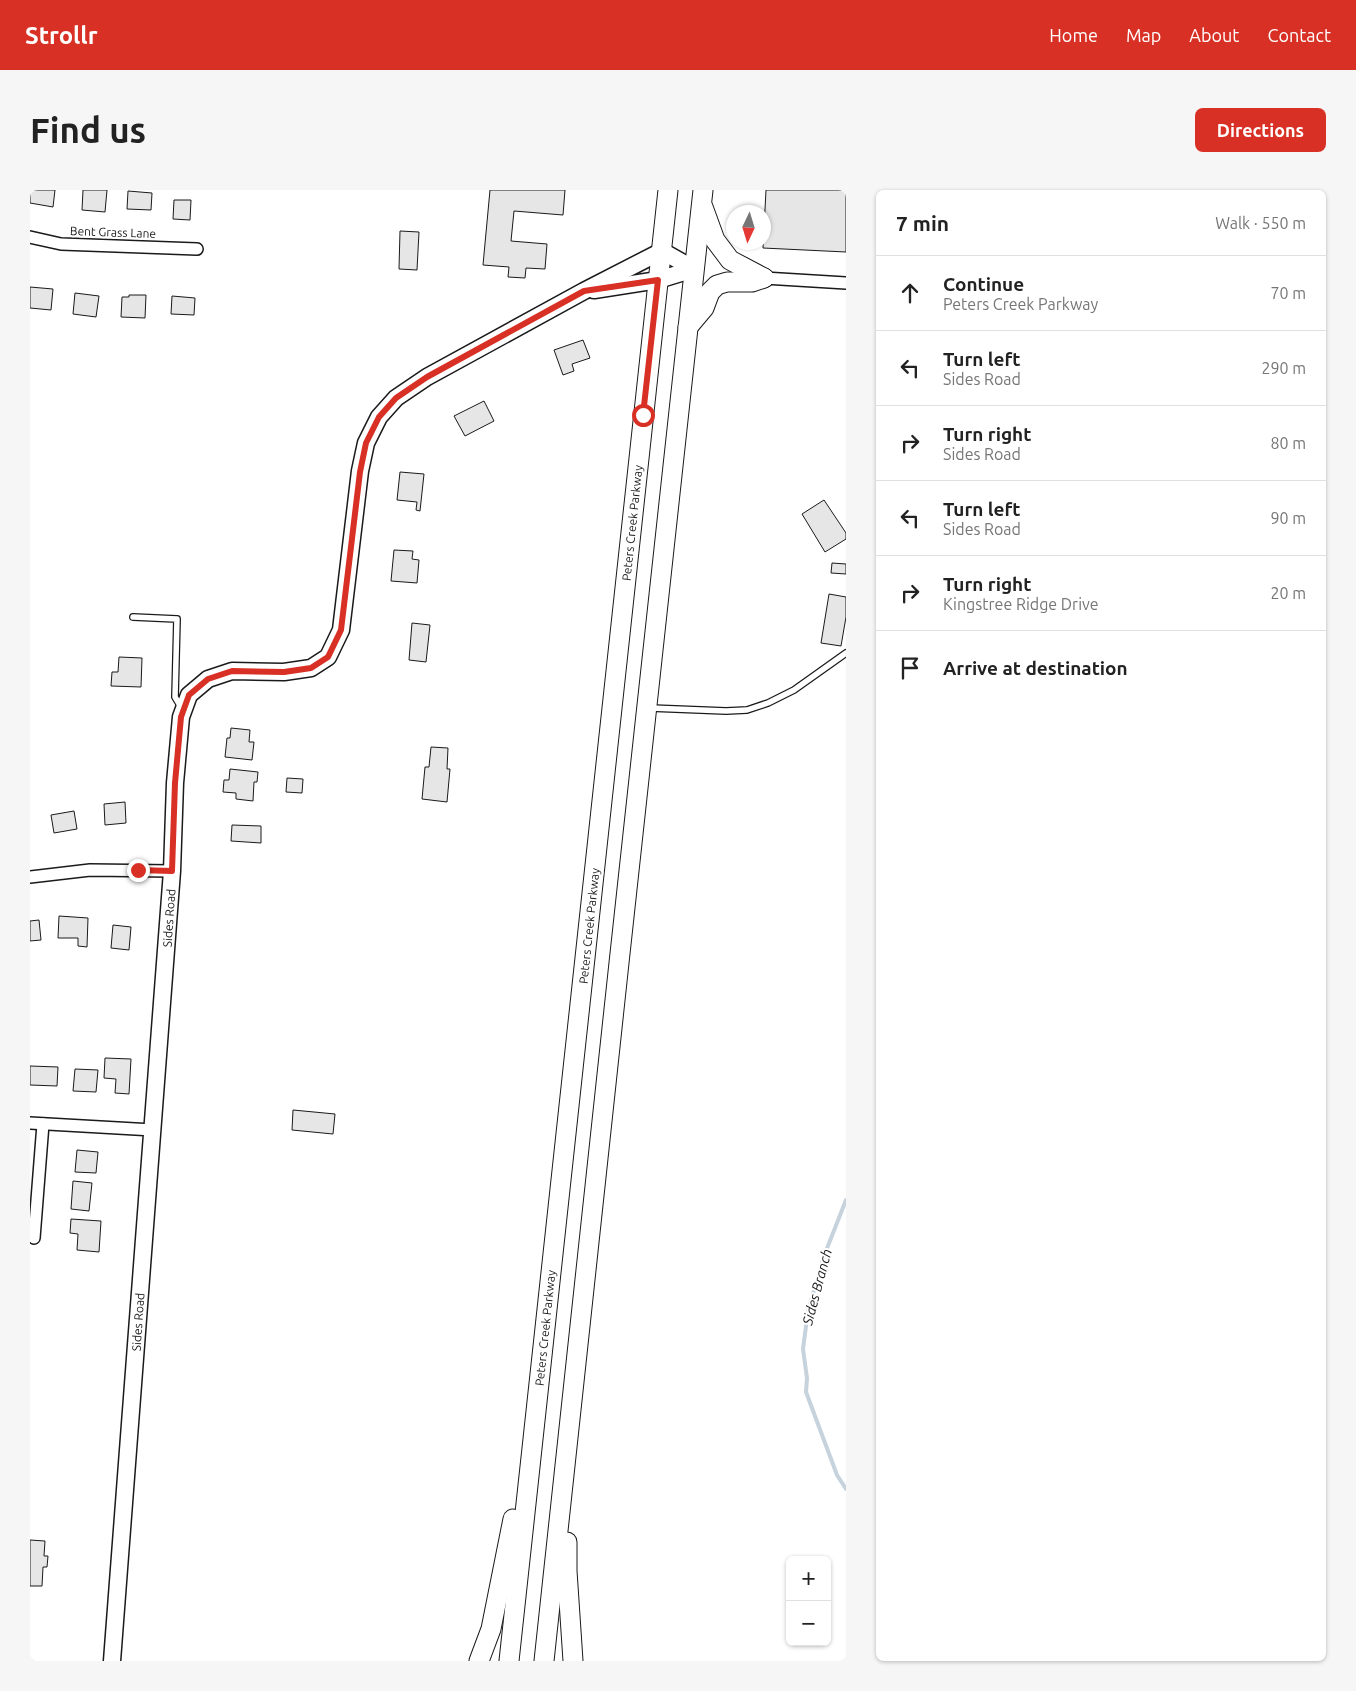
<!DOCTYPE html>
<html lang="en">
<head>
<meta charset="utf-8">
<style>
	body { margin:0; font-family:Ubuntu,sans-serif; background:#f6f6f6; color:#222 }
	.controls { position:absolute; right:15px; bottom:15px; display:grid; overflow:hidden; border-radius:8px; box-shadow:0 1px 4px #0004 }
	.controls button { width:45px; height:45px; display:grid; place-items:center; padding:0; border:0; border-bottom:1px solid #e0e0e0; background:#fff; color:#222; font:25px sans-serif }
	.compass { position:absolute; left:696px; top:15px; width:45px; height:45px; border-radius:50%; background:#fff; box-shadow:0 1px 4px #0004; rotate:184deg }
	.stop { position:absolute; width:15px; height:15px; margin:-11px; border:4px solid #d93025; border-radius:50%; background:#fff }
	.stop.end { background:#d93025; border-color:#fff; box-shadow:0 1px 5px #0008 }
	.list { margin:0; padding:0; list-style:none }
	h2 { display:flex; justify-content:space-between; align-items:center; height:65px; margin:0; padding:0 20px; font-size:21px }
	h2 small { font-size:16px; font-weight:400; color:#767676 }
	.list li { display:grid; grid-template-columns:32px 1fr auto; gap:15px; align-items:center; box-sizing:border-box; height:75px; padding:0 20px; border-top:1px solid #e0e0e0 }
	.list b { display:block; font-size:19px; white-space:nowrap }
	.list p { margin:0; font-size:16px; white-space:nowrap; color:#767676 }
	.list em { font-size:16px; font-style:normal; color:#767676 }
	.icon { flex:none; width:28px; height:28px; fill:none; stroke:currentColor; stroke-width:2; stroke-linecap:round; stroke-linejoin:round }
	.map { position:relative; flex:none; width:816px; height:1471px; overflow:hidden; border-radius:8px }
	header { display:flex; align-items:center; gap:30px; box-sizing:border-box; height:70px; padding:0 25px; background:#d93025; color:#fff }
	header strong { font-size:24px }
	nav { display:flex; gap:28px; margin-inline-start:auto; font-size:18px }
	.intro { display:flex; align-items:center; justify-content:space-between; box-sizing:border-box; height:120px; padding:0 30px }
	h1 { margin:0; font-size:35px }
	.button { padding:12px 22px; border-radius:8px; background:#d93025; color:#fff; font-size:18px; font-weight:700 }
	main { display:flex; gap:30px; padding:0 30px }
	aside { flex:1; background:#fff; border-radius:8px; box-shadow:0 1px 4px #0004 }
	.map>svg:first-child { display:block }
</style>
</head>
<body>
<header>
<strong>Strollr</strong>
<nav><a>Home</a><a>Map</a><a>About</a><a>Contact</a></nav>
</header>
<div class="intro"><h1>Find us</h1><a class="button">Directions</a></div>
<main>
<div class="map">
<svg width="816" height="1471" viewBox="0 0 816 1471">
	<rect width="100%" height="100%" fill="#fff"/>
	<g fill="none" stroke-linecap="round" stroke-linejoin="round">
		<polyline stroke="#c6d2dc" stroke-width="4" points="816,1010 794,1066 778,1121 773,1159 777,1188 776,1202 807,1285 816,1299"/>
	</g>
	<g fill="#e6e6e6" stroke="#1a1a1a">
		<polygon points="0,0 25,0 23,17 0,13"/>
		<polygon points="53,0 77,0 75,22 52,20"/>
		<polygon points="460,0 535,0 533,25 484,21 481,51 517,54 515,79 496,78 495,88 478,87 479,77 453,75"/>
		<polygon points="736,0 816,0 816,62 733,58"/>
		<polygon points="98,1 122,3 121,20 97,19"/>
		<polygon points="144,10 161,10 160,30 143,29"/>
		<polygon points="370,41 389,42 387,80 369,79"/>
		<polygon points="0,97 23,99 21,120 0,118"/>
		<polygon points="45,103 69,106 66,127 43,124"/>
		<polygon points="99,105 116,105 115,128 91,127 92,107 99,107"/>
		<polygon points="142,106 165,108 164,125 141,124"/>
		<polygon points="553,150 560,168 542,174 544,181 533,185 524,160"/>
		<polygon points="454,211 464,231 435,246 424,226"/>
		<polygon points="370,282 394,284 390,321 386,320 387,312 367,310"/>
		<polygon points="794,310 816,343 816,349 795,362 772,324"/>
		<polygon points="364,360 383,361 382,369 389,370 387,393 361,391"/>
		<polygon points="802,373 816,374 816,384 801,383"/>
		<polygon points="799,404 816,407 816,427 811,456 791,453"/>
		<polygon points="382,433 400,435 396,472 379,470"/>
		<polygon points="89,467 112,468 111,497 81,496 82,482 88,482"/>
		<polygon points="201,538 220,540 219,552 224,552 222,570 195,567 197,548 200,548"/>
		<polygon points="401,557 418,558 417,579 420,579 417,612 392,609 395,577 399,577"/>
		<polygon points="200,579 228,582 227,592 224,592 223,611 206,609 206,603 193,602 194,590 199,590"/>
		<polygon points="257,588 273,589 272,603 256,602"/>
		<polygon points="95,612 96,633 75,635 74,614"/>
		<polygon points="44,621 47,639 24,643 21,625"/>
		<polygon points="202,635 231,636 231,653 201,651"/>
		<polygon points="29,726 58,728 57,757 48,756 48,748 28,748"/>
		<polygon points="9,730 11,750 0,751 0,731"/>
		<polygon points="83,735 101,737 99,760 81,758"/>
		<polygon points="75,868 101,869 99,904 85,903 86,889 74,888"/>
		<polygon points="0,876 28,877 27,896 0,895"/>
		<polygon points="45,879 68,880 66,902 43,901"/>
		<polygon points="263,920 305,924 303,944 262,940"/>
		<polygon points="47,960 68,962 66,983 45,982"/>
		<polygon points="43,991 62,993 59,1021 41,1019"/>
		<polygon points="41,1029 71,1031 69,1062 47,1060 48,1044 40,1043"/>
		<polygon points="0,1350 15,1351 14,1366 18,1366 17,1377 13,1377 12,1396 0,1396"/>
	</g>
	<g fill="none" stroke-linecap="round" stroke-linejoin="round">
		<defs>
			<g id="lane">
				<polyline points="103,427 147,429 145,507 151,517"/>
				<polyline points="620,518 696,521 717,520 738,513 764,500 816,463"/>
			</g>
			<g id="street">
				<polyline points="0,47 31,54 167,59"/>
				<polyline points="734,88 816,93"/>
				<polyline points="0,687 60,680 142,681"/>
				<polyline points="0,933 123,940"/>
				<polyline points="4,1048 13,934"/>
			</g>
			<g id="secondary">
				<polyline points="564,100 628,90 664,79"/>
				<polyline points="82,1471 142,681 145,593 151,527 159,505 178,489 202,481 254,482 281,478 298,467 311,440 330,281 336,253 349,227 366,208 397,187 554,101 632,61 664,79"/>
			</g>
			<g id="primary">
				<polyline points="673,17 685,50 700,70 734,88"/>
				<polyline points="658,137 674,118 680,102 687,95 697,92 722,92 734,88"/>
				<polyline points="537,1352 537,1381 543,1471"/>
				<polyline points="449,1471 461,1439 483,1329"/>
				<polyline points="479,1471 638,0"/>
				<path d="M514 1471C564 980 622 491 673 0"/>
			</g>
		</defs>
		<use href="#lane" stroke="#1a1a1a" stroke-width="8"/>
		<use href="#street" stroke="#1a1a1a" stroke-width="14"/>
		<use href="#secondary" stroke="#1a1a1a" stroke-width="19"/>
		<use href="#primary" stroke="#1a1a1a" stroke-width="21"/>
		<use href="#lane" stroke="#fff" stroke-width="5.5"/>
		<use href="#street" stroke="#fff" stroke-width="11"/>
		<use href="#secondary" stroke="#fff" stroke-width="16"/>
		<use href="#primary" stroke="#fff" stroke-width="19"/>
	</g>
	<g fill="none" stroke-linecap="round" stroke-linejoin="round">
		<polyline stroke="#d93025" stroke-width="6" points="108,680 142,681 145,593 151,527 159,505 178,489 202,481 254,482 281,478 298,467 311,440 330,282 336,253 349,227 366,208 397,187 554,101 628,90 613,225"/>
	</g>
	<g text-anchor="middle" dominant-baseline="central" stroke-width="4" stroke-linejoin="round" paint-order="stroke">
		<g font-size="12" fill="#1a1a1a" stroke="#fff">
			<text transform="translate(83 42) rotate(2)">Bent Grass Lane</text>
			<text transform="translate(602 333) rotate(-84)">Peters Creek Parkway</text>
			<text transform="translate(139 728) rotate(-86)">Sides Road</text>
			<text transform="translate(559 736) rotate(-84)">Peters Creek Parkway</text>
			<text transform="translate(108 1132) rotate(-86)">Sides Road</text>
			<text transform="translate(515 1138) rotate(-84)">Peters Creek Parkway</text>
		</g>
		<g font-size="14" font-style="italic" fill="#1a1a1a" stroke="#fff">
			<text transform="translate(787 1097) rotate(-75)">Sides Branch</text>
		</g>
	</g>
</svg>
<div class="controls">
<button>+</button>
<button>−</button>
</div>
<svg class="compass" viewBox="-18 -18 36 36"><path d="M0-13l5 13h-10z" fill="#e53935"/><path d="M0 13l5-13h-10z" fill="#767676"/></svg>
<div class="stop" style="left:613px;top:225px"></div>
<div class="stop end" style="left:108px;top:680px"></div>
</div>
<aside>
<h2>7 min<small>Walk · 550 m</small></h2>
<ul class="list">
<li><svg class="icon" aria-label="ahead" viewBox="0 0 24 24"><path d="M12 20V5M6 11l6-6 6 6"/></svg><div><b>Continue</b><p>Peters Creek Parkway</p></div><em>70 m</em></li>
<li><svg class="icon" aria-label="left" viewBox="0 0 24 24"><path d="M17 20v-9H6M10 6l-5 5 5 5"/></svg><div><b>Turn left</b><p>Sides Road</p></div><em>290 m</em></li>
<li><svg class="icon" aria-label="right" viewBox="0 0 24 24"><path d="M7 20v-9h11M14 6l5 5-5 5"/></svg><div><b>Turn right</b><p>Sides Road</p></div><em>80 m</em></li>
<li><svg class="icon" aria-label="left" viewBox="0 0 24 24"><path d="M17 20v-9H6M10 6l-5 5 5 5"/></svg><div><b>Turn left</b><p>Sides Road</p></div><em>90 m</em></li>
<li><svg class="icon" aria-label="right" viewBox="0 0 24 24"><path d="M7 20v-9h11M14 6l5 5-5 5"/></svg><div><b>Turn right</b><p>Kingstree Ridge Drive</p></div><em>20 m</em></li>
<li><svg class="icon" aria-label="arrive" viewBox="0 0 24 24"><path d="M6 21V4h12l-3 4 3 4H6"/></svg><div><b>Arrive at destination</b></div></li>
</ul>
</aside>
</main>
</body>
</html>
